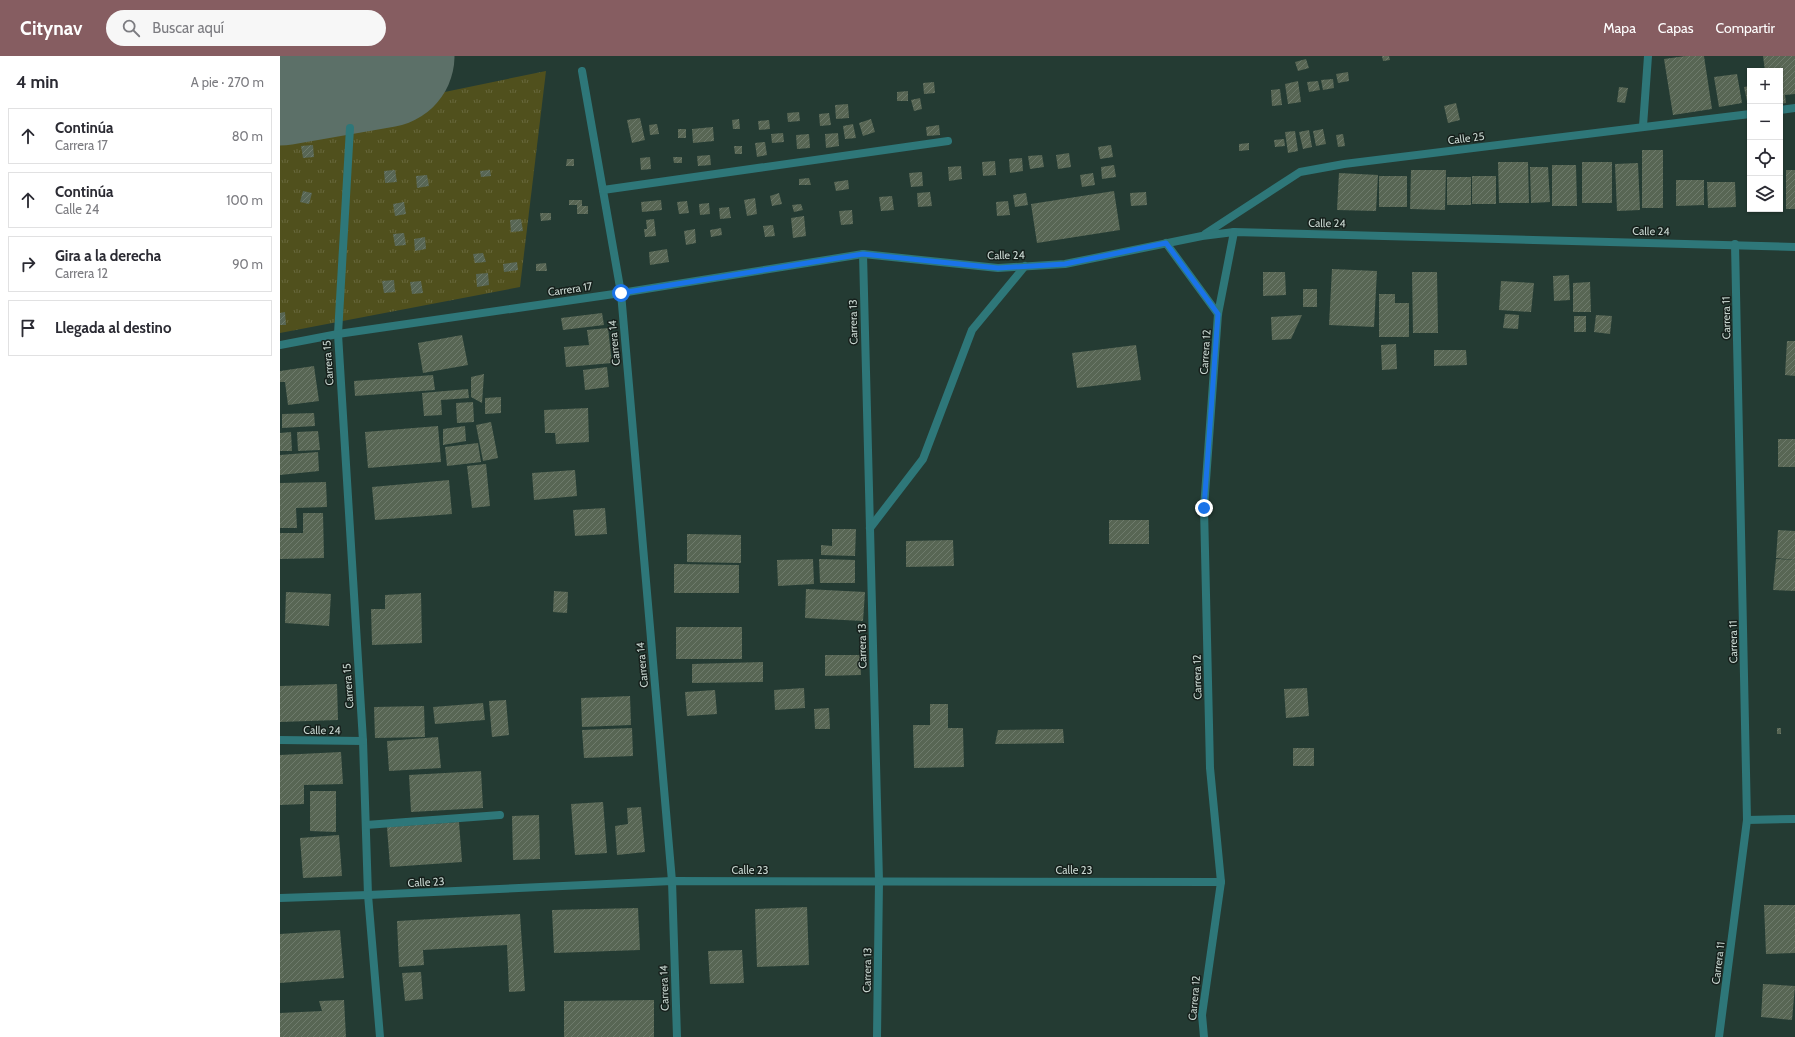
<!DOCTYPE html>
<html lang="es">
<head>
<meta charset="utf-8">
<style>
	body { margin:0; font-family:Cabin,sans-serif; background:#f7f7f7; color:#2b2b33 }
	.controls { position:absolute; right:12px; top:12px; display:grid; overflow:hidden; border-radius:0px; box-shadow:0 1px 3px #0004 }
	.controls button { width:36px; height:36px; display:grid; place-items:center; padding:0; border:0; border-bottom:1px solid #e1e1e2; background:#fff; color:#2b2b33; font:20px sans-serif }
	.stop { position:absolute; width:12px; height:12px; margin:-9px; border:3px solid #1a73e8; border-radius:50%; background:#fff }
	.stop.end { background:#1a73e8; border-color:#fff; box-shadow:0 1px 4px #0008 }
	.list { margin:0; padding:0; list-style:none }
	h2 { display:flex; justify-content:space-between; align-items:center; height:52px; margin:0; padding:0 16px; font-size:17px }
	h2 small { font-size:13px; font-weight:400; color:#7c7c81 }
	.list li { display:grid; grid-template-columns:26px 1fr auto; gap:12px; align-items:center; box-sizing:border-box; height:56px; margin:0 8px 8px; padding:0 8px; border:1px solid #e1e1e2; border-radius:0px }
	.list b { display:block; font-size:15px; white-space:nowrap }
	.list p { margin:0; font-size:13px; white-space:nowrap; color:#7c7c81 }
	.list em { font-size:13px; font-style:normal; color:#7c7c81 }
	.icon { flex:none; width:22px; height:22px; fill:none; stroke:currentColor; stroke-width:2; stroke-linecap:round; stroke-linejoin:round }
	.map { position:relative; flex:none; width:1515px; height:981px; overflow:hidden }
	header { display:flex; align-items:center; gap:24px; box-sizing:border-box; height:56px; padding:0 20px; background:#865d61; color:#fff }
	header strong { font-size:19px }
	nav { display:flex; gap:22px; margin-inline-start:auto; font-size:14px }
	.search { width:280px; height:36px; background:#f7f7f7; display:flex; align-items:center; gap:10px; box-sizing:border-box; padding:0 14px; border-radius:22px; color:#7c7c81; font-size:15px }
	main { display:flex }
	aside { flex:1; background:#fff }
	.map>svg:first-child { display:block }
</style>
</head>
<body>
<header>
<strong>Citynav</strong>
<div class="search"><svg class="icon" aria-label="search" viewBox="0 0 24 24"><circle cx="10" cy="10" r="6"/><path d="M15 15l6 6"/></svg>Buscar aquí</div>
<nav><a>Mapa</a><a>Capas</a><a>Compartir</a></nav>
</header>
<main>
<aside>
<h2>4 min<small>A pie · 270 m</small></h2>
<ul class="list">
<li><svg class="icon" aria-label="ahead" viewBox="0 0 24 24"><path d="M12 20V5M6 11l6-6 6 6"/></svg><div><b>Continúa</b><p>Carrera 17</p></div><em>80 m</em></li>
<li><svg class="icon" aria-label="ahead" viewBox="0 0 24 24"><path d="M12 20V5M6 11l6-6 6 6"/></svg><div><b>Continúa</b><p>Calle 24</p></div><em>100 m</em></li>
<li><svg class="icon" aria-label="right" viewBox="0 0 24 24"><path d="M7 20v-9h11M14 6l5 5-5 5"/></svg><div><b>Gira a la derecha</b><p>Carrera 12</p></div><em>90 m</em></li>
<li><svg class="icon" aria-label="arrive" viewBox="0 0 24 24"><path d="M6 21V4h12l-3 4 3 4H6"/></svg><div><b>Llegada al destino</b></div></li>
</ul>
</aside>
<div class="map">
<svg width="1515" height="981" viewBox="0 0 1515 981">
	<defs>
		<pattern id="grass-tufts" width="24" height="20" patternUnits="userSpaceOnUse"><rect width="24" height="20" fill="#50501d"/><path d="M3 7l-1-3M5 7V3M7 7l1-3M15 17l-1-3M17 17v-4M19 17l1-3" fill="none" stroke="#68683d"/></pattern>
		<pattern id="building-hatch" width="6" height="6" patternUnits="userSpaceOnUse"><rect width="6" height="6" fill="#586654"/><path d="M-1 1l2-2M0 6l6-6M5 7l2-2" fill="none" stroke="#6e7b6c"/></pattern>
	</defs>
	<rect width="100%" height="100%" fill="#243b33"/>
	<polygon fill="url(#grass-tufts)" points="266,15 240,231 0,277 0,70"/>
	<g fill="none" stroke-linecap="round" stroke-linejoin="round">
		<polyline stroke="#5c7068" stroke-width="143" points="0,18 103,0"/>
	</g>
	<g fill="url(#building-hatch)">
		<polygon points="1102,0 1109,0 1110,4 1103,5"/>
		<polygon points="1406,0 1424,0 1432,53 1393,59 1384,3"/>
		<polygon points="1483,0 1515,0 1515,38 1505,39 1506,47 1500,48 1500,15 1485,15"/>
		<polygon points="1026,3 1029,12 1018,15 1015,6"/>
		<polygon points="1068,16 1069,25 1058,27 1056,18"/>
		<polygon points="1457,18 1462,47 1439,51 1434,21"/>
		<polygon points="1053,23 1054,32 1043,34 1041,24"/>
		<polygon points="1018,25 1021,46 1008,48 1005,28"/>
		<polygon points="1038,25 1040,34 1029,36 1027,26"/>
		<polygon points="654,26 655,37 644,38 643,27"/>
		<polygon points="1470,30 1470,49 1468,50 1464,31"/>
		<polygon points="1339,31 1348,32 1345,47 1337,46"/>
		<polygon points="1000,33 1002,49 992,50 991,34"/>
		<polygon points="628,35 628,45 617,45 617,36"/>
		<polygon points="640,42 642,53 634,55 631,44"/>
		<polygon points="1176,47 1180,64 1168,67 1164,50"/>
		<polygon points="568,48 569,62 556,63 555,49"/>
		<polygon points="519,56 520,65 508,66 507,57"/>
		<polygon points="549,57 551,69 540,70 539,58"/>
		<polygon points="360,62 365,84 352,87 347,64"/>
		<polygon points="459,63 460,73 453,73 452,64"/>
		<polygon points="591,63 595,76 583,80 579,67"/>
		<polygon points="489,64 490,73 479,74 478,65"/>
		<polygon points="377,68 379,78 370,79 369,69"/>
		<polygon points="573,68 576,82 565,83 563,70"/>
		<polygon points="659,69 660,79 647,80 646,71"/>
		<polygon points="433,71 434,85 413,87 412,73"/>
		<rect x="398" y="73" width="8" height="9"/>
		<polygon points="1043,73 1046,88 1036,90 1033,75"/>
		<polygon points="1029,74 1032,91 1023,93 1019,76"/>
		<polygon points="1015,75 1018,95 1008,97 1005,76"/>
		<polygon points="503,77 504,86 492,87 491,78"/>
		<polygon points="558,77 559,90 546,92 545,78"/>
		<polygon points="529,78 530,92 517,93 516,79"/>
		<polygon points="1063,78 1065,90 1058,91 1056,79"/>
		<polygon points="1004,83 1005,90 995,91 994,84"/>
		<polygon points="485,86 487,99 477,101 475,87"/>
		<polygon points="969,87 969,94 959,95 959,88"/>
		<polygon points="33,89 34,101 23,102 21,90"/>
		<polygon points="831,89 833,101 820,103 818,91"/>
		<polygon points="454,90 462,90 462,98 455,98"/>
		<rect x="1362" y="94" width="21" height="58"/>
		<polygon points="789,97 791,111 778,113 776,99"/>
		<polygon points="430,99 431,109 418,110 417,100"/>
		<polygon points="762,99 764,111 750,113 748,100"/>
		<polygon points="370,101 371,113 361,114 360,102"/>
		<polygon points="393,101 402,101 402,107 394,107"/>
		<polygon points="742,102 743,115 730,117 729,103"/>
		<polygon points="287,103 294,103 294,110 286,110"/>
		<polygon points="715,105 716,119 703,120 702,106"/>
		<polygon points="1218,106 1248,106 1249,147 1219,147"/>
		<rect x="1302" y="106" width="30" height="41"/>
		<polygon points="1358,107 1360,154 1337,155 1335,108"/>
		<polygon points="834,109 836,121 822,123 821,111"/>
		<polygon points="1272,109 1296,109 1297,150 1272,150"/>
		<polygon points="681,110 682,123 669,125 668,111"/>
		<polygon points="1250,111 1268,111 1270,146 1251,147"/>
		<polygon points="115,114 117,126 105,127 104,115"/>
		<polygon points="210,114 211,120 201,121 200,115"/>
		<polygon points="1131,114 1166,114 1165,154 1130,153"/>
		<rect x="1506" y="114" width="9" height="39"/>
		<polygon points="642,116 643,130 631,131 629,117"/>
		<polygon points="813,117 815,129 802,131 800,119"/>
		<polygon points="1059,117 1098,119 1096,155 1057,154"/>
		<polygon points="147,119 149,130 137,132 136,120"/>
		<rect x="1099" y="120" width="28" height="31"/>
		<rect x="1192" y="120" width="24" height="28"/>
		<rect x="1167" y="121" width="24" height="28"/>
		<polygon points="529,122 531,129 519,129 519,123"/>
		<polygon points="568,124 569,133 556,135 554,126"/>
		<polygon points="1396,124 1424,124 1424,149 1396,150"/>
		<polygon points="1469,125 1470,125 1470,149 1467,149"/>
		<polygon points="1427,126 1455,126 1456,151 1428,152"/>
		<polygon points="23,135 32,137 29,148 20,146"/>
		<polygon points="834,135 840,174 757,187 751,148"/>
		<polygon points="650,136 652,150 638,151 637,137"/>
		<polygon points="866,136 867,149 851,150 850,137"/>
		<polygon points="499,137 502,148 492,150 490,140"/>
		<polygon points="746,137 748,149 735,151 733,139"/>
		<polygon points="612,140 614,154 601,155 599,141"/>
		<polygon points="475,142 477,158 467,160 464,144"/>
		<polygon points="289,144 302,144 302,150 308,150 308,158 297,158 297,149 289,149"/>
		<polygon points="381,144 382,154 362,156 361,146"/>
		<polygon points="407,145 409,157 399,158 397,146"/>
		<polygon points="728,145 730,159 717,160 716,146"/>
		<polygon points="124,146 126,158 115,160 113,148"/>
		<polygon points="429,147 430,158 420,159 419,148"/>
		<polygon points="521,148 523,154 514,156 512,149"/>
		<polygon points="449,151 451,162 440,163 439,152"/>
		<polygon points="572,154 573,168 561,169 559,155"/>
		<polygon points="260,157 271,157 271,164 261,165"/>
		<polygon points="524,160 526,180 513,182 511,162"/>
		<polygon points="241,163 243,175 231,176 230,164"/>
		<polygon points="374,163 376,180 365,181 364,173 367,173 366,164"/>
		<polygon points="493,169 495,180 485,181 483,170"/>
		<polygon points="441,172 442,179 431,181 430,174"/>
		<polygon points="415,173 416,187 406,189 404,175"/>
		<polygon points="124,177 126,189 115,190 113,178"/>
		<polygon points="145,181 146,193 135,195 134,183"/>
		<polygon points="387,193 389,206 370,209 369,196"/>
		<polygon points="203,197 206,206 195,207 193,198"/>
		<polygon points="237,206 238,214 224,216 223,208"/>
		<polygon points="266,207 267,215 256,215 256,208"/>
		<polygon points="1052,213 1097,215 1094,271 1049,269"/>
		<polygon points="983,216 1005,216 1006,239 983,240"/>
		<polygon points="1132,216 1157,216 1158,277 1133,277"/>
		<polygon points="208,217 209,229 197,231 196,218"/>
		<polygon points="1289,219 1290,244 1274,245 1273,220"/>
		<polygon points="114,224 115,236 104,237 102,225"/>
		<polygon points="141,225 143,237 132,238 130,226"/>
		<polygon points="1221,225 1254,227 1251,256 1219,254"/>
		<polygon points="1310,226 1311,256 1293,256 1293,227"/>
		<rect x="1023" y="233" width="14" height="18"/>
		<polygon points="1099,238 1115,238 1115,247 1129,247 1129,281 1099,281"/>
		<polygon points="5,256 6,269 0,269 0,257"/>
		<polygon points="322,257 324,269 283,274 281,262"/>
		<polygon points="1225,258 1239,259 1238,273 1223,272"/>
		<polygon points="1022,259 1011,283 992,284 991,261"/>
		<polygon points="1316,259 1332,260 1330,278 1314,276"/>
		<rect x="1294" y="260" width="12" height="16"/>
		<polygon points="328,272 332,307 286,311 284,291 309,289 307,274"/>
		<polygon points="182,279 188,309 143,317 138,287"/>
		<polygon points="1507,285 1515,285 1515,320 1505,319"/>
		<polygon points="1116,288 1117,313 1102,314 1101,289"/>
		<polygon points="856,289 861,324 797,332 792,297"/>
		<polygon points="1154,294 1186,294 1187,309 1154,310"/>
		<polygon points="34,310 39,345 8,349 5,326 0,326 0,315"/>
		<polygon points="327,311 329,331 305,334 303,314"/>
		<polygon points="204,318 202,347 191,341 191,321"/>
		<polygon points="153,319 155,334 75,340 74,325"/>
		<polygon points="188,333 189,342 161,344 162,359 144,360 142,337"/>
		<polygon points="221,341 221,357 205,358 205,342"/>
		<polygon points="193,346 194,366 177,367 176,347"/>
		<polygon points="308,352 309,386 276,388 275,377 265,377 264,354"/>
		<polygon points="34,357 35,370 2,372 2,358"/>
		<polygon points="211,366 218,402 203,405 196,369"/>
		<polygon points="158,370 161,406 88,412 85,376"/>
		<polygon points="185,370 186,385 163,389 163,373"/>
		<polygon points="38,375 40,394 18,395 17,376"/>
		<polygon points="11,376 12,395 0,395 0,377"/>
		<rect x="1498" y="383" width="17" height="28"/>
		<polygon points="198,387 201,406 167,410 165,391"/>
		<polygon points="38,396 39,415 0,419 0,399"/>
		<polygon points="206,408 210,450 192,452 187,410"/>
		<polygon points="295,414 297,440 254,444 252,417"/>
		<polygon points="169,424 172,458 95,464 92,431"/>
		<polygon points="46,426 47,451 16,452 17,472 0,472 0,427"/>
		<polygon points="325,452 327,478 295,480 293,454"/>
		<polygon points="23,457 43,457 44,502 0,503 0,477 23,477"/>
		<rect x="829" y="464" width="40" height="24"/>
		<polygon points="552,473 576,473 575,500 541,499 541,489 552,490"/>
		<polygon points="1498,474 1515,475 1515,504 1496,502"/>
		<polygon points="407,478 461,479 461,507 407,506"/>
		<polygon points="673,484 674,510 626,511 626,485"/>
		<polygon points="533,503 534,528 498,530 497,504"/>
		<polygon points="539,503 575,504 575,527 540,527"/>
		<polygon points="1496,503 1515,504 1515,535 1493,534"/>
		<polygon points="394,508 459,509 459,537 394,537"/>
		<polygon points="526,533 585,536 583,565 525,562"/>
		<polygon points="274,535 288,536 287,557 273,556"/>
		<polygon points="6,536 51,538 49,570 5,567"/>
		<polygon points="141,537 142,587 92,589 91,553 105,553 105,539"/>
		<rect x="396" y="571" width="66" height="32"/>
		<polygon points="545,599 580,599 581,619 545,620"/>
		<polygon points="483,606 483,626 412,627 412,608"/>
		<polygon points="57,628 58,664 0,666 0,630"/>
		<polygon points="524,632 525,652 495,654 494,634"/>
		<polygon points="1027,632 1029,660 1006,662 1004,633"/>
		<polygon points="435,634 437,658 407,660 405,636"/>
		<polygon points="350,640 351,669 302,671 301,642"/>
		<polygon points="226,644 229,679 212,681 209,645"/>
		<polygon points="203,647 205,664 155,668 153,651"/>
		<polygon points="650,648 668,648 668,672 683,672 684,711 634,712 633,669 650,669"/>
		<polygon points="144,650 145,681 95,682 94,651"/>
		<polygon points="549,652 550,673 535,673 534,653"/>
		<polygon points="352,672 353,700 304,702 302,674"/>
		<rect x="1497" y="672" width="4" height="6"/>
		<polygon points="783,673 784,687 715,688 718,674"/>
		<polygon points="158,681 161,712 109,715 107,685"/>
		<rect x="1013" y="692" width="21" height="18"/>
		<polygon points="61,696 63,728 24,729 24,748 0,749 0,699"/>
		<polygon points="201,715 203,752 131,756 129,719"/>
		<polygon points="30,735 56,735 56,776 30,775"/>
		<polygon points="323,746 327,797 295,799 291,748"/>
		<polygon points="361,751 365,796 337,799 335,770 348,768 347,752"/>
		<polygon points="259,759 260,803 233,804 232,760"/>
		<polygon points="179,766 182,806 110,811 107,771"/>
		<polygon points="59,779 62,820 23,822 20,782"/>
		<polygon points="1484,849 1515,849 1515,897 1486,898"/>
		<polygon points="527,851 529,909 477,911 475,853"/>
		<polygon points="358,852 360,894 274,897 272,854"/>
		<polygon points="240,858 245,935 229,936 227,889 143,894 144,909 119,911 117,865"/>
		<polygon points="60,874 64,922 0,927 0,878"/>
		<polygon points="462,894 464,927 430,928 428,895"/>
		<polygon points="141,916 143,943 125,945 122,917"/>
		<polygon points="1483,928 1515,930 1512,964 1481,961"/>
		<polygon points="64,944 66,981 0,981 0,957 42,955 39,945"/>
		<polygon points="374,944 374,981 284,981 284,945"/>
	</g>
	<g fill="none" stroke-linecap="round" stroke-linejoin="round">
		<g stroke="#2e7779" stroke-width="8">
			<polyline points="302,15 341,237 392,825 397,981"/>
			<polyline points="1500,54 1515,52"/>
			<polyline points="1363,70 1368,0"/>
			<polyline points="70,72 58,278 83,685 88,839 100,981"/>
			<polyline points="323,134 668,85"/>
			<polyline points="925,178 1020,116 1064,108 1470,58"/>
			<polyline points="886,187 938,258"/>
			<polyline points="583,198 599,825 597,981"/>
			<polyline points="0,289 58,278 341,237 583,198 718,212 785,208 922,180 954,176 1515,191"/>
			<polyline points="590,472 643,403 692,274 745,210"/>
			<polyline points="0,684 83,685"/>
			<polyline points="1467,764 1515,763"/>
			<polyline points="86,769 220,759"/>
			<polyline points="0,842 88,839 392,825 941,826"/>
			<polyline points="924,981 922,959 941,826 930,712 924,452 938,258 954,176"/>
			<polyline points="1439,981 1467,764 1455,188"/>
		</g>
	</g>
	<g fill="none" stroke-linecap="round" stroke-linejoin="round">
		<polyline stroke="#1a73e8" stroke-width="5" points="341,237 583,198 718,212 785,208 886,187 938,258 924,452"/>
	</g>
	<g text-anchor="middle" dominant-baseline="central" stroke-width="3" stroke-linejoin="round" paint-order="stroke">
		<g font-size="11" fill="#c8d6d0" stroke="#16201c">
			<text transform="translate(1186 82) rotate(-7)">Calle 25</text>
			<text transform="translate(1047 167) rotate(1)">Calle 24</text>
			<text transform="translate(1371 175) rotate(1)">Calle 24</text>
			<text transform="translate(726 199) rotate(-1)">Calle 24</text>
			<text transform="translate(290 233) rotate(-8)">Carrera 17</text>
			<text transform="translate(1446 262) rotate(-91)">Carrera 11</text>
			<text transform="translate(573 266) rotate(-91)">Carrera 13</text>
			<text transform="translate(334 287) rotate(-95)">Carrera 14</text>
			<text transform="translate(925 296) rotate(-86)">Carrera 12</text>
			<text transform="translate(48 307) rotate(-94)">Carrera 15</text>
			<text transform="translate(1453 586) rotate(-91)">Carrera 11</text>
			<text transform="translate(582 590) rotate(-91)">Carrera 13</text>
			<text transform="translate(362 609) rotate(-95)">Carrera 14</text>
			<text transform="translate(917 621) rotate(-91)">Carrera 12</text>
			<text transform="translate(68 630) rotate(-94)">Carrera 15</text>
			<text transform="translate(42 674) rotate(1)">Calle 24</text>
			<text x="470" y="814">Calle 23</text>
			<text x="794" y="814">Calle 23</text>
			<text transform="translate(146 826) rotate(-3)">Calle 23</text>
			<text transform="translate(1438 907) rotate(-83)">Carrera 11</text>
			<text transform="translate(587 914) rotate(-89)">Carrera 13</text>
			<text transform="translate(384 932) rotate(-92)">Carrera 14</text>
			<text transform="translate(914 942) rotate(-85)">Carrera 12</text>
		</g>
	</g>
</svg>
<div class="controls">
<button>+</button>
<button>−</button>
<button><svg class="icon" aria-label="locate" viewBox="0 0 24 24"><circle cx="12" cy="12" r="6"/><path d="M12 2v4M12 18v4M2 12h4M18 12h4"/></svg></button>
<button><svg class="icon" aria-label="layers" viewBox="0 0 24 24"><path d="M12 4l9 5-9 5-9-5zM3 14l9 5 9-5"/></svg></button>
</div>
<div class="stop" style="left:341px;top:237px"></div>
<div class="stop end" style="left:924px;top:452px"></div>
</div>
</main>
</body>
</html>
